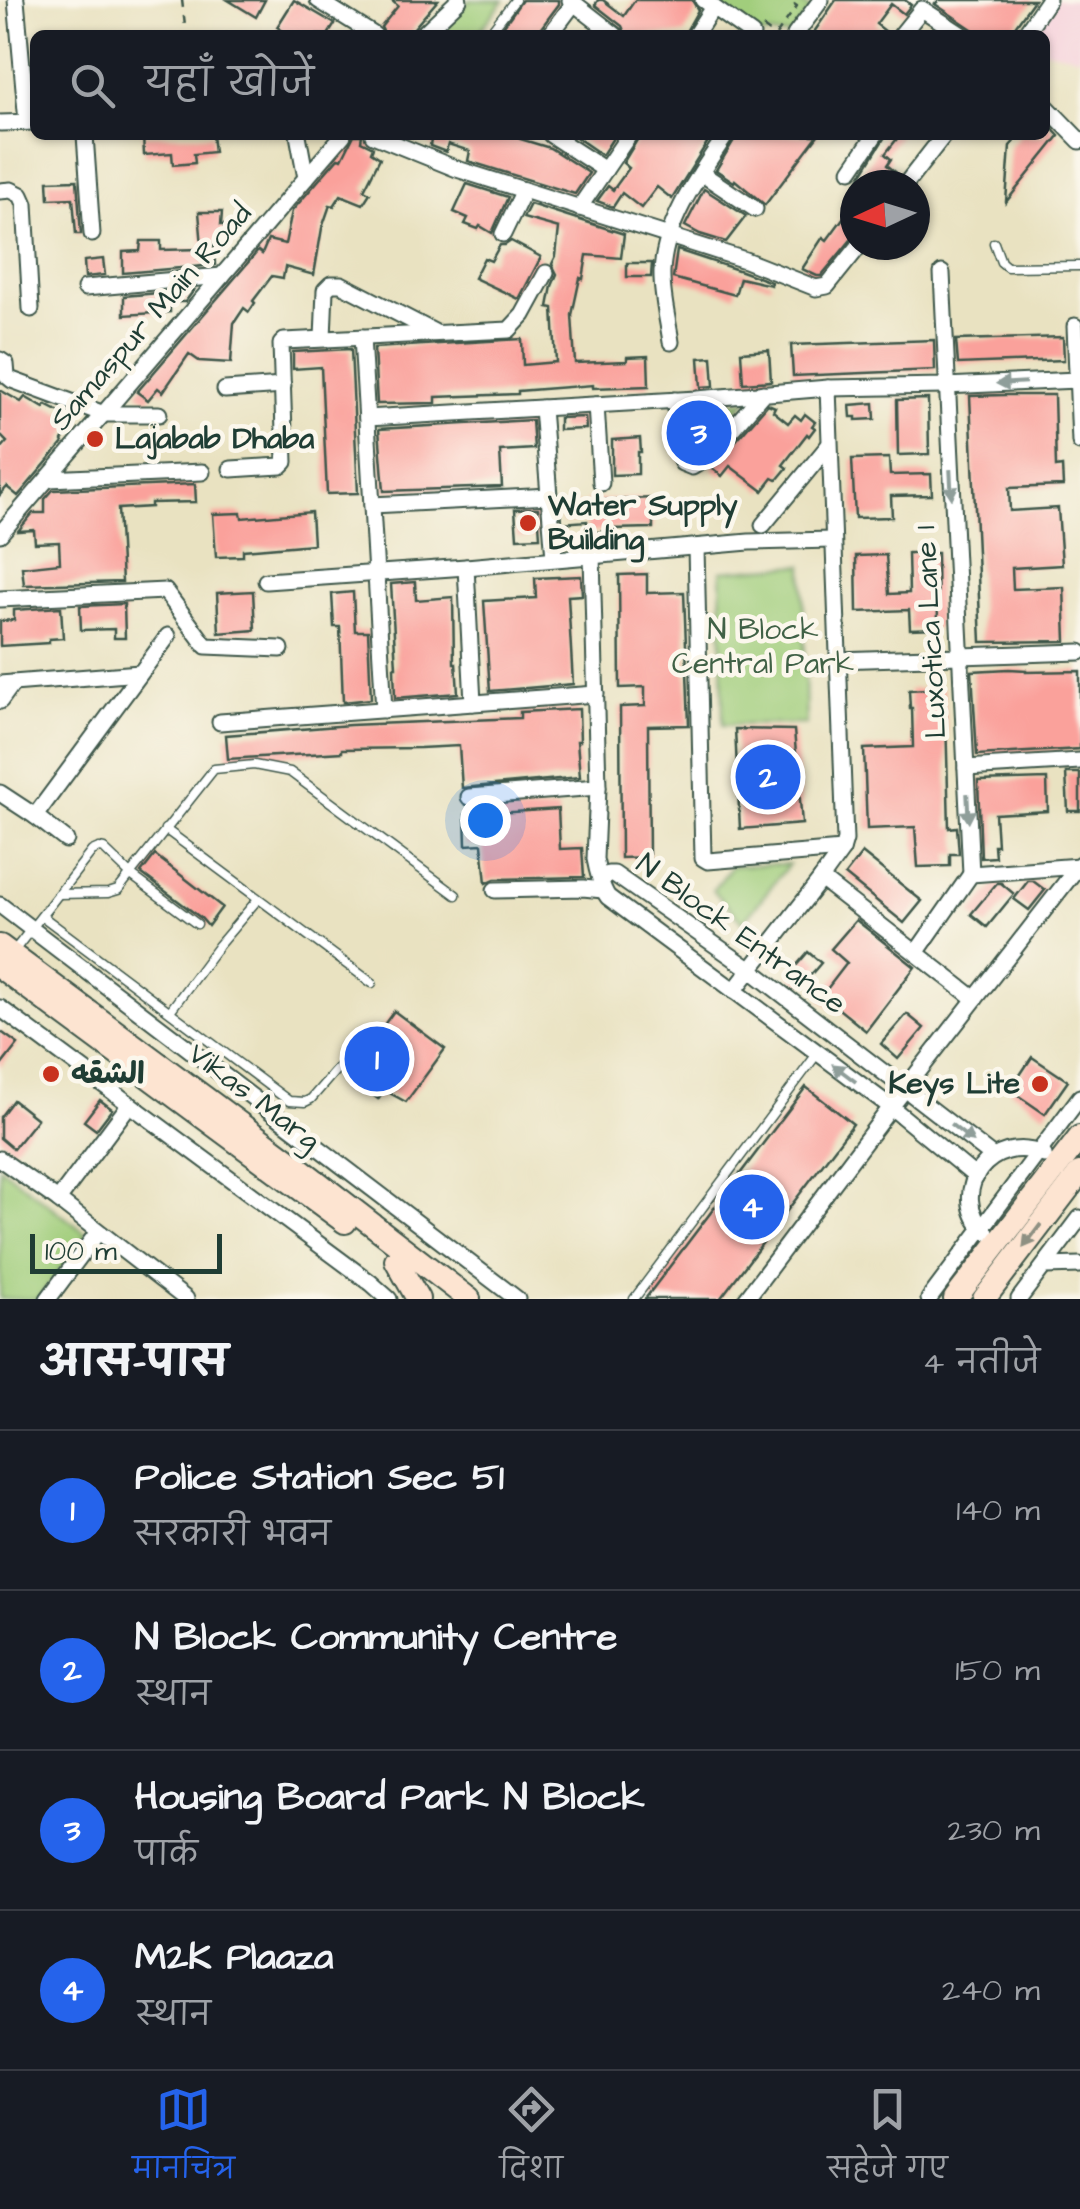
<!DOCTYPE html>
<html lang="hi">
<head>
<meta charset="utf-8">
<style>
	body { margin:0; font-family:"Architects Daughter","Playpen Sans Arabic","Playpen Sans Deva",sans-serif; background:#242831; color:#f1f3f6 }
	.compass { position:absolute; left:840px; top:170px; width:90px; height:90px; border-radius:50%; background:#171b24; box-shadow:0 2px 8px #0004; rotate:266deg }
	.scale { position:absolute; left:30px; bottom:25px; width:192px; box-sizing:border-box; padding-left:10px; border:5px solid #1f3d34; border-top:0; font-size:28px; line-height:35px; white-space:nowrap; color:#1f3d34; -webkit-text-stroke:8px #fbf7ec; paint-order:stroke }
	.you { position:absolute; left:485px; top:820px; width:35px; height:35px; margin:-25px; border:8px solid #fff; border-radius:50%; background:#1a73e8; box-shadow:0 0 0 15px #1a73e833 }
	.badge { display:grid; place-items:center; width:65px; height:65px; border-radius:50%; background:#2563eb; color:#fff; font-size:32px; font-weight:700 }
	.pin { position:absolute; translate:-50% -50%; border:5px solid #fff; box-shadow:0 2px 10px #0006 }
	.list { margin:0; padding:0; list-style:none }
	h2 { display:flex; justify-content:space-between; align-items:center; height:130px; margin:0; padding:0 40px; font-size:42px }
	h2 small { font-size:32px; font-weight:400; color:#9ea1a6 }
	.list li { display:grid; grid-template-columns:65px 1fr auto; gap:30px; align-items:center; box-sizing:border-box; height:160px; padding:0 40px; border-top:2px solid #363941 }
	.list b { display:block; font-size:38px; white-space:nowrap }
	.list p { margin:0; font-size:32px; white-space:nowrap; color:#9ea1a6 }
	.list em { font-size:32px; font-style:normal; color:#9ea1a6 }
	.icon { flex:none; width:55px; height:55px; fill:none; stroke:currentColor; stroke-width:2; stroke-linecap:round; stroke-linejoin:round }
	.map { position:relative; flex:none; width:1080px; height:1299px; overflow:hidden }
	.search { position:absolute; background:#171b24; box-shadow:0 2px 8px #0004; left:30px; right:30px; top:30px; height:110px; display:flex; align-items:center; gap:25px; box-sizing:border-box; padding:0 35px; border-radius:15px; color:#9ea1a6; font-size:38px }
	.sheet { height:770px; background:#171b24 }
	nav { display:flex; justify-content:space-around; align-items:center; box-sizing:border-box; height:140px; border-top:2px solid #363941; background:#171b24; font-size:28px; color:#9ea1a6 }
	nav a { display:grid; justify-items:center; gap:5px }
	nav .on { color:#2563eb }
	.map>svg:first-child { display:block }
</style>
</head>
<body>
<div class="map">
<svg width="1080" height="1299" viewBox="0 0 1080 1299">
	<rect width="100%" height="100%" fill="#fbf7ec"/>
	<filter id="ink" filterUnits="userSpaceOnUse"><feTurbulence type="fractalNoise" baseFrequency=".01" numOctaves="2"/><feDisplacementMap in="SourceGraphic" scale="20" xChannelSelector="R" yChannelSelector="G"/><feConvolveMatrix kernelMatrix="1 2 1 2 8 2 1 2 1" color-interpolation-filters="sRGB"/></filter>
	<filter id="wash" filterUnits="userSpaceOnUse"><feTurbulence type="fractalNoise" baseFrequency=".0048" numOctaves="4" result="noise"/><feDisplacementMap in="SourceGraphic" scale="40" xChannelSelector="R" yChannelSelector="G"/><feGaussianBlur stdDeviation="2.25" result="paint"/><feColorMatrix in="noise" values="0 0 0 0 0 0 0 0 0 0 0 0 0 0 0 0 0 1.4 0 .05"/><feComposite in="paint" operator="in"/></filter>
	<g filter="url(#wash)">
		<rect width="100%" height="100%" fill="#e9e2c1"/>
		<polygon fill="#f5cfda" points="1055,0 1080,0 1080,57 1045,50 1045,35 1032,35"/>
		<g fill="#a1cd7b" stroke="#608558" stroke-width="2.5">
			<polygon points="470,0 504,0 477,35 438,35 435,32"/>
			<polygon points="708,0 798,0 811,10 791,35 757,35"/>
			<polygon points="747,400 687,459 682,407"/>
			<polygon points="803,565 806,724 723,725 721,571"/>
			<polygon points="789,864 743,922 713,890 732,866"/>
			<polygon points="0,1167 87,1234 38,1299 0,1299"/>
		</g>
		<g id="blocks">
			<g fill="#faa19b">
				<polygon points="228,0 265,0 256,17"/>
				<polygon points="294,0 335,24 328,35 280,35 283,31 277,27"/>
				<polygon points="391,0 438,0 414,28 411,35 385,35 381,27 398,6"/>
				<polygon points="522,0 559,0 559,4 541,28 539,35 497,35"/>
				<polygon points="598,0 603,0 624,16 635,0 692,0 698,10 684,35 626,35 622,26 595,5"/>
				<polygon points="836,0 905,0 911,5 904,14 891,4 876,24 890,35 812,35"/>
				<polygon points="939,0 1034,0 1009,35 981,35 935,4"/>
				<polygon points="1045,121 1059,136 1006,202 1010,146 1020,135 1045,135"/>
				<polygon points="143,135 212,135 214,152 194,154 195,163 173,165 172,153 144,155"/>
				<polygon points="354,135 362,135 361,141 373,147 371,152 380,158 364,190 370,193 363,204 341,195 334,206 330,205 322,228 314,275 285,267 283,278 272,276 253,301 255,303 249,312 244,308 234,323 231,363 199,361 189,354 163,392 158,388 148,400 137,392 258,251 262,254 268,240 285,244 292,211 338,158 342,159"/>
				<polygon points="427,135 465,135 474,138 475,135 521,135 520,139 550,148 589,173 575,194 468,161 470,151 448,144 446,152 430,146 431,139 426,138"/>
				<polygon points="577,135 615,135 602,155 576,137"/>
				<polygon points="640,135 712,135 672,199 657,187 641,208 622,193 613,207 597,201 608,186 613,190 629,168 623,163"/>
				<polygon points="737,135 818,135 765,205 735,180 734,182 716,170"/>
				<polygon points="886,135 900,135 885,154 891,159 887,165 899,175 894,185 855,185"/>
				<polygon points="77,180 81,234 76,234 73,198 49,199 48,181"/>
				<polygon points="467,184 508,197 492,233 480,226 478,229 465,224 468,218 454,212"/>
				<polygon points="704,189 746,216 726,242 700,234 685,226"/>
				<polygon points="855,202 855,235 821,276 817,276 802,269 823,237 827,240"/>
				<polygon points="530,204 624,234 621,258 587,255 583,279 580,278 572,315 575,363 627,361 627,357 648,356 649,386 593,388 593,385 518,391 518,394 436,397 436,403 377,404 374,348 522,339 523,365 556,362 553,308 548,307 552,286 557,274 552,264 556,256 559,228 523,218"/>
				<polygon points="199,212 222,212 221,225 224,225 226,241 214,243 215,265 123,273 123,252 140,251 141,241 161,241 161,250 201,249 202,246"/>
				<polygon points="511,241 541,257 519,299 474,278 484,258 491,261 500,245 505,245"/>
				<polygon points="677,250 741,271 771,282 771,285 740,278 735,295 673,278"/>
				<polygon points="103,259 105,275 85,277 84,261"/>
				<polygon points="627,263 652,263 651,277 627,277"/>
				<polygon points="194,290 185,302 170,302 170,312 124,315 124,296"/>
				<polygon points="1063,337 1064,360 958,364 956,340"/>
				<polygon points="934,340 935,370 793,376 791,345"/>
				<polygon points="351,349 358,493 327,494 321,367 293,369 293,352"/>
				<polygon points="769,350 771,381 743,383 741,352"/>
				<polygon points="712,357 714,386 701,387 699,358"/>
				<polygon points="0,390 21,402 25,397 44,408 46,405 62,413 63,411 77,416 62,441 63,443 18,496 7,487 0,495 0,450 7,442 0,435"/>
				<polygon points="1005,395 1054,395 1056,467 1062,466 1063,486 1009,488 1010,511 1058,508 1062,565 1012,568 1013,589 1064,587 1066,641 981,642 970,396"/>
				<polygon points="928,399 929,454 898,455 897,400"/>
				<polygon points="874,403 875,419 856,420 856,417 851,417 850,405"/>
				<polygon points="768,404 775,407 773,411 788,423 795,415 801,420 805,414 815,422 812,426 815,428 809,436 807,434 783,465 787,468 777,480 773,478 763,491 730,466 722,476 712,468"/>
				<polygon points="585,417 586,429 559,430 559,418"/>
				<polygon points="532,420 534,449 500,451 502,487 384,491 379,429"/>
				<polygon points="640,438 641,452 638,452 638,474 612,475 612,440"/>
				<polygon points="889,458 890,475 931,474 932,495 891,496 892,517 855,518 852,459"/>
				<polygon points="195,484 196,502 151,503 151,507 118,509 122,582 24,585 22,567 60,563 59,542 35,543 34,530 18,531 33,513 45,513 45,499 53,490"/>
				<polygon points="653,498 653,528 610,529 610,531 587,533 587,521 562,523 561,506 586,504 586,501"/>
				<polygon points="538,508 540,537 517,538 515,509"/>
				<polygon points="311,512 313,544 243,550 243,556 216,557 213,514 241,513 242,518"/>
				<polygon points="908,553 937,553 938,628 910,629 909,610 857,612 856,556 886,555 889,594 909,593"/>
				<polygon points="647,574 647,593 684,592 689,725 648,726 649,857 621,858 620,707 645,706 645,687 620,688 619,575"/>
				<polygon points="581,576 582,595 568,596 573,684 490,691 484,601 536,598 535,578"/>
				<polygon points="415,582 416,600 453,597 454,663 456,663 458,693 395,698 394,667 396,667 391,584"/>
				<polygon points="253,591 255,630 219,633 217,593"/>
				<polygon points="353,592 355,631 368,631 371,699 343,702 340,627 334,627 332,594"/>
				<polygon points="124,604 125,638 114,638 114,629 81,630 80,606"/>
				<polygon points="61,607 63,638 49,639 49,643 0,646 0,621 14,620 14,610"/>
				<polygon points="1009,669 1026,670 1026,672 1080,671 1080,749 977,755 972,671"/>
				<polygon points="943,688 946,716 949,828 957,827 959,854 950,854 950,866 918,867 915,827 867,829 864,749 913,747 912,708 910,708 909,690"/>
				<polygon points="579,709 580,741 577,741 580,777 462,788 459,746 420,748 342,749 342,752 228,759 226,735 350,725 520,718 520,712"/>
				<polygon points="735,729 794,730 802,824 740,829"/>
				<polygon points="1066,773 1080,773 1080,811 1068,811"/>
				<polygon points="1047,779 1048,811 995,814 997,845 994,845 995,857 981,858 978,781"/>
				<polygon points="558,809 560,849 582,848 584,877 495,879 486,883 482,844 466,845 465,815"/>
				<polygon points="862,853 922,901 904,923 845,875"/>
				<polygon points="155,855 222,907 208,926 201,918 141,873"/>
				<polygon points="1028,881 1033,881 1045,890 1029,910 1014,899"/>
				<polygon points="997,883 1001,883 1014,894 987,927 971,914"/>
				<polygon points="856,920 915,967 866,1031 834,1005 832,1008 820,998 847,963 831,949"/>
				<polygon points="808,952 821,963 802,985 789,974"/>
				<polygon points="394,1011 445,1049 406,1102 384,1090 378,1099 366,1090 373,1081 363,1074 366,1070 356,1063"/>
				<polygon points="907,1014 924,1028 898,1059 881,1044"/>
				<polygon points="0,1031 18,1044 0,1067"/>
				<polygon points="1032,1057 1068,1081 1045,1114 1010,1090"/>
				<polygon points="806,1087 853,1124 720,1299 645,1299"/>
				<polygon points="13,1100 37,1119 13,1149 0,1138 0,1117"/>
				<polygon points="100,1100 112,1109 96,1130 84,1121"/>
			</g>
		</g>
	</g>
	<g filter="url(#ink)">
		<use href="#blocks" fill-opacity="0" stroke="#3d5649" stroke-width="2.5"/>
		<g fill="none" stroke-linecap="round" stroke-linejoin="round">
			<defs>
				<g id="service">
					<polyline points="488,35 515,0"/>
					<polyline points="994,243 1001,262 1007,267 1080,266"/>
					<polyline points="165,829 372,983"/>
					<polyline points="58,894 108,893 118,890 214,769 254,765 290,772 456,895"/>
					<polyline points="42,916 289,1101 305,1102 311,1099 367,1034"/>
					<polyline points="14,951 92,851 99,848 104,849 131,875 197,924"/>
					<polyline points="170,1011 219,945 258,899"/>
					<polyline points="634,1299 817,1054"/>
				</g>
				<g id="minor">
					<polyline points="16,0 27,122"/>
					<polyline points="318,0 374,35"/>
					<polyline points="570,0 615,35"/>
					<polyline points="703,0 752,35"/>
					<polyline points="422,35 459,0"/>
					<polyline points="550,35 574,3"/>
					<polyline points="695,35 713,7"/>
					<polyline points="795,35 821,0"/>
					<polyline points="901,35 922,9 962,35"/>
					<polyline points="1024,35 1048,0"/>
					<polyline points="1045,105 1080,141"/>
					<polyline points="0,123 35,122"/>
					<polyline points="85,135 92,234"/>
					<polyline points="298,135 306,178"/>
					<polyline points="373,135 457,169 745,260 816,288 827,286 860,245"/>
					<polyline points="551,135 605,170"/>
					<polyline points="851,170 875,135"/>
					<polyline points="701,173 755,209"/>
					<polyline points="905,185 944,135"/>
					<polyline points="0,191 11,190 21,195 25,204 31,309"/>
					<polyline points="579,208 629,135"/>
					<polyline points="503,234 524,190"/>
					<polyline points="942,273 971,874"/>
					<polyline points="85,288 222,276"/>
					<polyline points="1075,326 1080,442"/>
					<polyline points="362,337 384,710"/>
					<polyline points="323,338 325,290 331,284 341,284 434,332"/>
					<path d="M671 342C668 320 661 294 662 271 665 221 699 175 726 135"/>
					<polyline points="0,360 6,364 7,376 12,380 104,414 159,414"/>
					<polyline points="225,390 283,386"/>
					<polyline points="675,400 680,458 682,463 692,467 707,458 763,393"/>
					<polyline points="596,405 601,483"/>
					<polyline points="542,408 554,558"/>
					<polyline points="367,418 697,399 828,388 945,386 1077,380"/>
					<polyline points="231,469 281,466 285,462 281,344 284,341 509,330 523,315 546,273"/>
					<polyline points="49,479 202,472"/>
					<polyline points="372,505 549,496"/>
					<polyline points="763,525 829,445"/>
					<polyline points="0,534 343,135"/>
					<polyline points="696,547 703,858 708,861 842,850"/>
					<path d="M592 555 598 787 595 859C597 870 602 889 608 897L891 1107 976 1177"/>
					<polyline points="466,567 473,703"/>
					<polyline points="266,581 466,567 749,542 832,540"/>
					<polyline points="0,599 165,591 206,646 281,649"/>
					<polyline points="837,660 1080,652"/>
					<polyline points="0,684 140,673"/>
					<polyline points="0,701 13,683"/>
					<polyline points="220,722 596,694"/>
					<polyline points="966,768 1080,761"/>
					<polyline points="0,793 35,816 168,636"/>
					<polyline points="469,797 598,787"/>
					<polyline points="35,816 66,840"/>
					<polyline points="603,879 608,874 614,874 751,970 992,1156"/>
					<polyline points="821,879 975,999"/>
					<polyline points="495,890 583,888 603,890"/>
					<polyline points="0,905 517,1299"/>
					<polyline points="916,953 971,874 1079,866"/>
					<polyline points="734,991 821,879 842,850 845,840 828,388"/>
					<polyline points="0,1008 371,1283 389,1299"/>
					<polyline points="0,1159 58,1200 186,1299"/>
					<polyline points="58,1200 129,1105"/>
					<path d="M986 1232C945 1192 992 1131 1044 1155"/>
					<polyline points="1046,1266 1080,1265"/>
					<polyline points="48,1299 98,1232"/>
					<polyline points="746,1299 891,1107 1080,864"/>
					<polyline points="929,1299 1080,1097"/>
					<polyline points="1019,1299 1080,1218"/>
				</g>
				<g id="secondary">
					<polyline points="0,946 290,1161 469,1299"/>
					<polyline points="0,967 345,1222"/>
					<polyline points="396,1260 418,1299"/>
					<polyline points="955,1299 1080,1137"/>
					<polyline points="984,1299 1080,1173"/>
				</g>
			</defs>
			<use href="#service" stroke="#3d5649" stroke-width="11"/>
			<use href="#minor" stroke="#3d5649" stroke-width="19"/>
			<use href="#secondary" stroke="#3d5649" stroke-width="26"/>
			<g stroke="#3d5649" stroke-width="2.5" stroke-dasharray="8 8" stroke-linecap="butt">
				<polyline points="182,0 185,26"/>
				<polyline points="763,27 774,35"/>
				<polyline points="776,35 797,6 788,0"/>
			</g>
			<use href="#service" stroke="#fff" stroke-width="8"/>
			<use href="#minor" stroke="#fff" stroke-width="15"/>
			<use href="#secondary" stroke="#fde4d1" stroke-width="22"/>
		</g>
		<defs><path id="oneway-solid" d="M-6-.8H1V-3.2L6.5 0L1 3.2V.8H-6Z" transform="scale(2.5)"/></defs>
		<g fill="#8f9e9a">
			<use href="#oneway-solid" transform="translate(1011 383) rotate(177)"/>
			<use href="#oneway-solid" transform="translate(951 484) rotate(87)"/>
			<use href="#oneway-solid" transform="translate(968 808) rotate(87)"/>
			<use href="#oneway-solid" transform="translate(844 1073) rotate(-143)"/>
			<use href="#oneway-solid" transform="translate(962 1133) rotate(38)"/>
		</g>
		<use fill="#8e9082" href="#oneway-solid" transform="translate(1032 1236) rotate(127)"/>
	</g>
	<g fill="#c8321e" stroke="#fbf7ec" stroke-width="4">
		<circle cx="95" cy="439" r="10"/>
		<circle cx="528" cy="523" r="10"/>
		<circle cx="51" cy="1074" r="10"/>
		<circle cx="1040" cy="1084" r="10"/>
	</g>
	<g text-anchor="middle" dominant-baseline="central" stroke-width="9" stroke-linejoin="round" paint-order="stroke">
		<g font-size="30" fill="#1f3d34" stroke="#fbf7ec">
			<text transform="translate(151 317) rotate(-49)">Samaspur Main Road</text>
			<text transform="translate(931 632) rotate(-93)">Luxotica Lane 1</text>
			<text transform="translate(741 934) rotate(36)">N Block Entrance</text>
			<text transform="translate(254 1097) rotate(37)">Vikas Marg</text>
		</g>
		<g font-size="30" font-weight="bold" fill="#1f3d34" stroke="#fbf7ec" text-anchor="start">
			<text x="115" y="439">Lajabab Dhaba</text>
			<text x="548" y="506">Water Supply<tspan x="548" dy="34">Building</tspan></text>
			<text x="71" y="1074">الشقه</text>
			<text x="1020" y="1084" text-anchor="end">Keys Lite</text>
		</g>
		<g font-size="30" fill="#406146" stroke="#fbf7ec">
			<text x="763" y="630">N Block<tspan x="763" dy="34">Central Park</tspan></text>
		</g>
	</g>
</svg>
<svg class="compass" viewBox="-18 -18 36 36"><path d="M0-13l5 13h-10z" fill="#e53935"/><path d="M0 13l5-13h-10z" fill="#9ea1a6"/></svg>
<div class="scale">100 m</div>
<div class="you"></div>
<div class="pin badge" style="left:377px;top:1059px">1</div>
<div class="pin badge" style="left:768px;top:777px">2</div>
<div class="pin badge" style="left:699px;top:433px">3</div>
<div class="pin badge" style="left:752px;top:1207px">4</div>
<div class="search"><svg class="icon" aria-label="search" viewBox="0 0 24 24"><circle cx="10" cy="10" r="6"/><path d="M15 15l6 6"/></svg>यहाँ खोजें</div>
</div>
<section class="sheet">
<h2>आस-पास<small>4 नतीजे</small></h2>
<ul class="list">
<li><span class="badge">1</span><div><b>Police Station Sec 51</b><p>सरकारी भवन</p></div><em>140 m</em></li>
<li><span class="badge">2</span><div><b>N Block Community Centre</b><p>स्थान</p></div><em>150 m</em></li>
<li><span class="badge">3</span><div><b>Housing Board Park N Block</b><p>पार्क</p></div><em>230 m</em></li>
<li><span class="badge">4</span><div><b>M2K Plaaza</b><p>स्थान</p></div><em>240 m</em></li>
</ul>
</section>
<nav>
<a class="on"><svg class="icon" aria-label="map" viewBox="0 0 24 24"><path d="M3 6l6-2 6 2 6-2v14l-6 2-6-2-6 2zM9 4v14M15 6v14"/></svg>मानचित्र</a>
<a><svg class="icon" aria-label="directions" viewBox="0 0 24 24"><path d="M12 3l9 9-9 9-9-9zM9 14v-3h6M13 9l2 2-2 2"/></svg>दिशा</a>
<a><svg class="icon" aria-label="saved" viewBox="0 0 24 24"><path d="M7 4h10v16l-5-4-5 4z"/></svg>सहेजे गए</a>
</nav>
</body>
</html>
